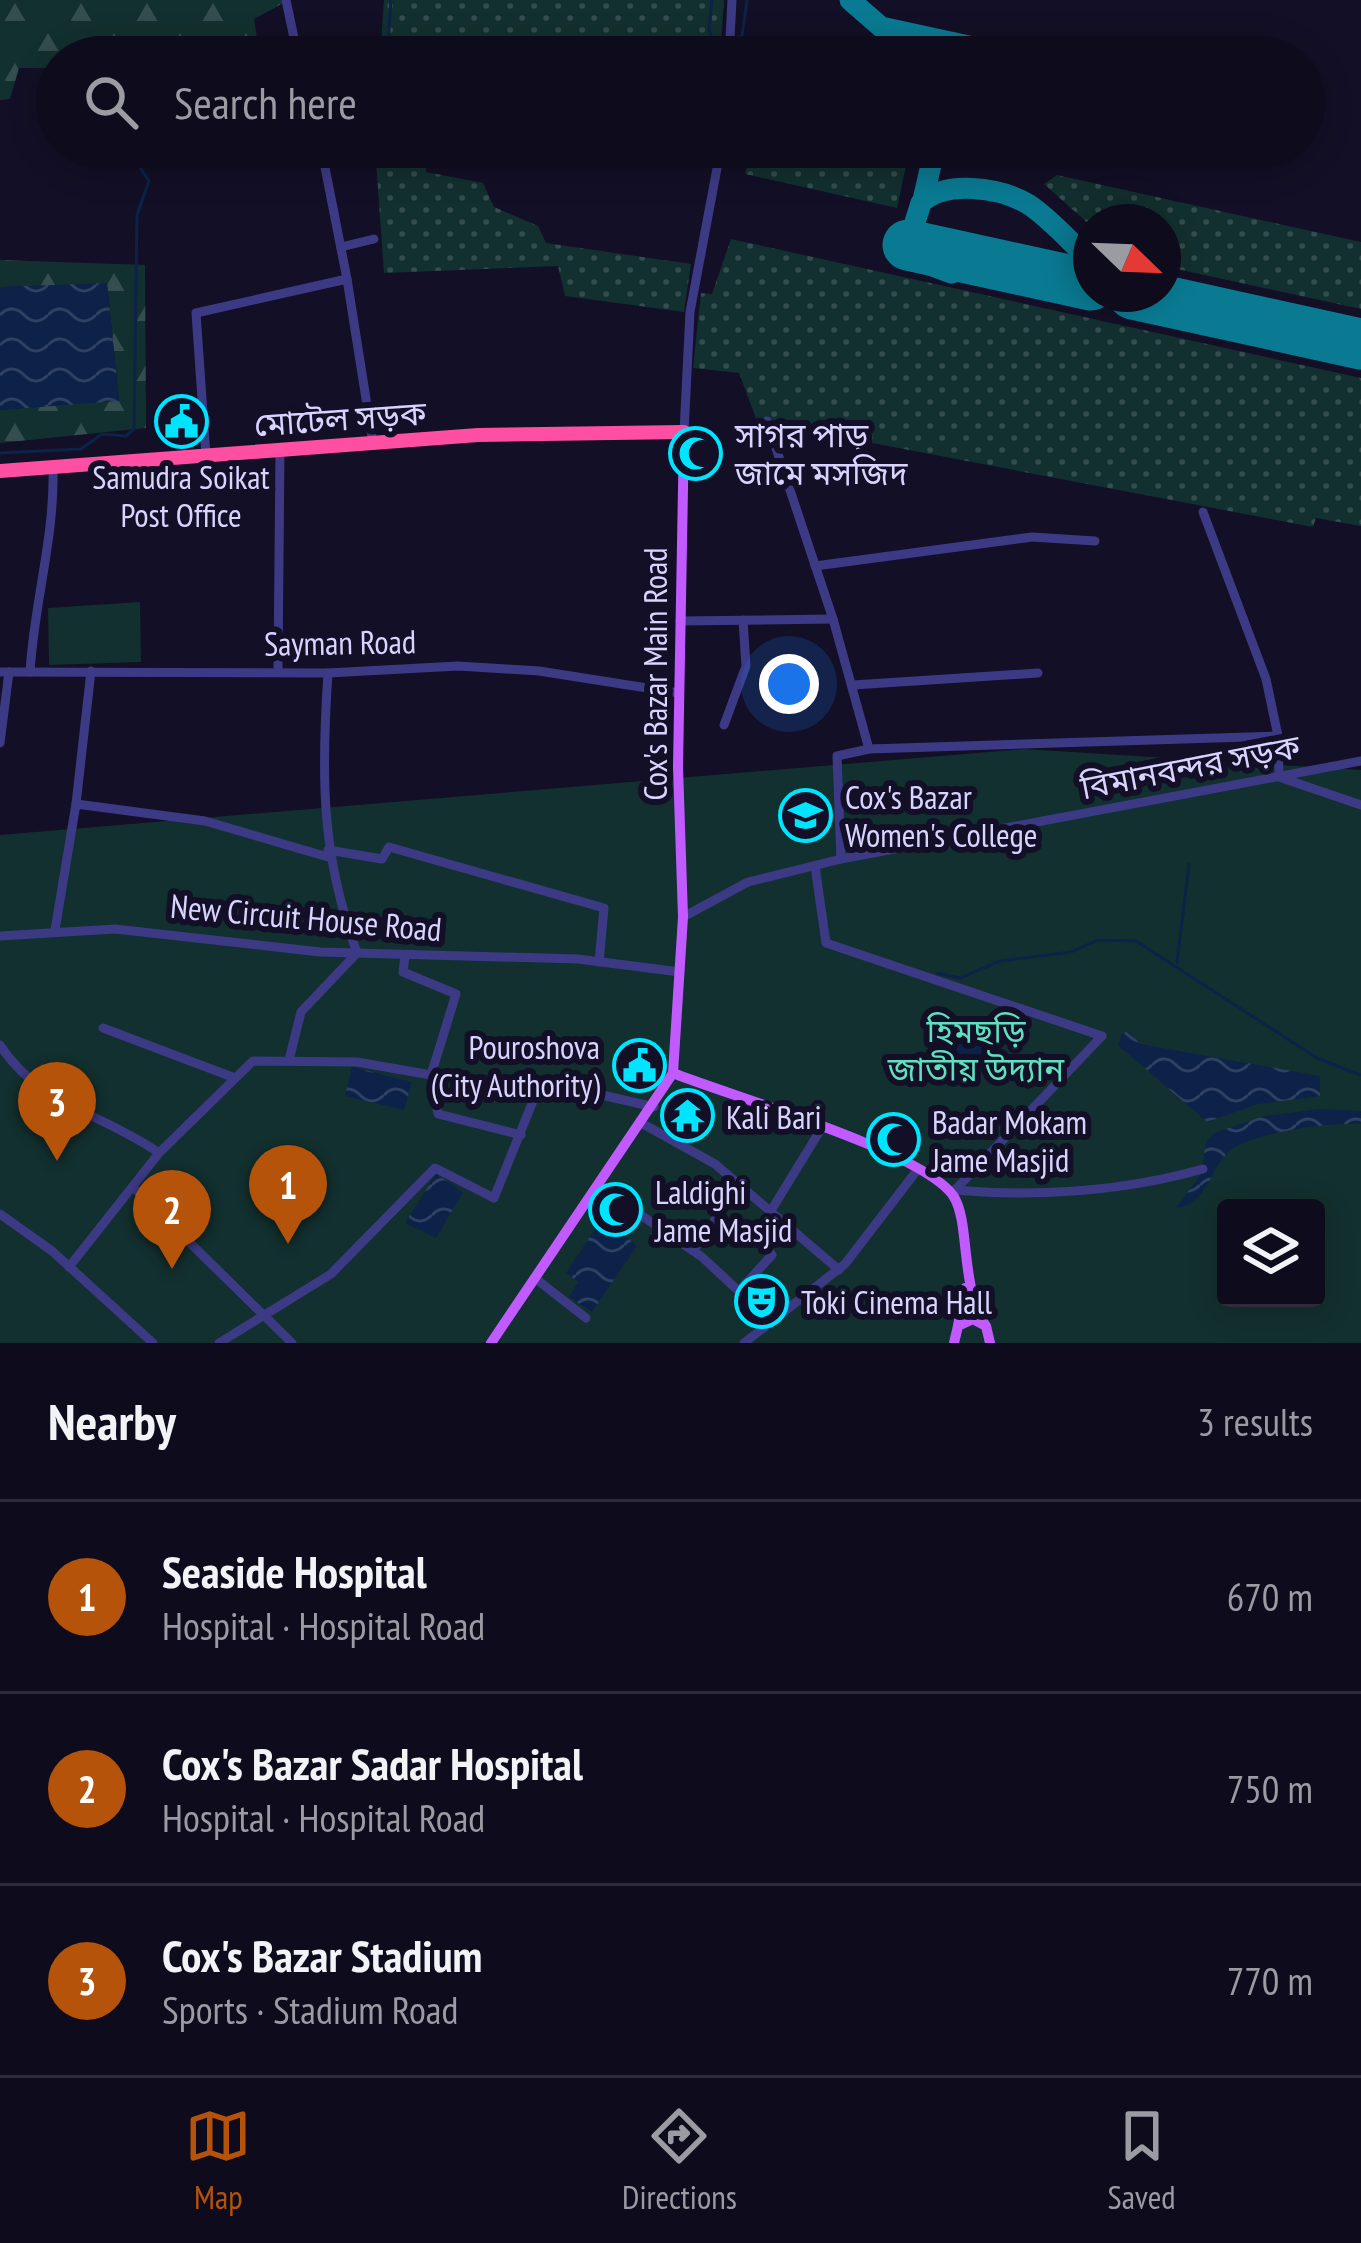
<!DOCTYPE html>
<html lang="en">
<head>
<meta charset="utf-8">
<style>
	body { margin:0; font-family:"PT Sans Narrow","Noto Sans Bengali",sans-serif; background:#1c1929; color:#f1f3f6 }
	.controls { position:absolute; right:36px; bottom:36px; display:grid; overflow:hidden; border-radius:12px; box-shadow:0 6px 30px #0003 }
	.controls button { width:108px; height:108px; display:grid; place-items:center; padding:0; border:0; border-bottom:3px solid #2e2b3b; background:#0e0b1c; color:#f1f3f6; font:60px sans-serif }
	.compass { position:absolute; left:1073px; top:204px; width:108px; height:108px; border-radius:50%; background:#0e0b1c; box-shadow:0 6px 30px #0003; rotate:113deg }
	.you { position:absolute; left:789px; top:684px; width:42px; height:42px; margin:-30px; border:9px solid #fff; border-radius:50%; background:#1a73e8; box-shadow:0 0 0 18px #1a73e833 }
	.badge { display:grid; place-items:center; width:78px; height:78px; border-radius:50%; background:#b45309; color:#fff; font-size:39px; font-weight:700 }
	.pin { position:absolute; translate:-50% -99px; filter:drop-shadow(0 3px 6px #0008) }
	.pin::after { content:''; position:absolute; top:63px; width:42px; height:36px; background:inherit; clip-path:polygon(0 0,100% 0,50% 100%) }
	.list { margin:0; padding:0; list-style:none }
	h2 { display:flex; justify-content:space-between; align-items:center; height:156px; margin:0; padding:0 48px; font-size:51px }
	h2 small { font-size:39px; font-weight:400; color:#9b9ba3 }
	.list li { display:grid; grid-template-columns:78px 1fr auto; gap:36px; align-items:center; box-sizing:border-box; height:192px; padding:0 48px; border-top:3px solid #2e2b3b }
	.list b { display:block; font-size:45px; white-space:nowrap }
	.list p { margin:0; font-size:39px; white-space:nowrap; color:#9b9ba3 }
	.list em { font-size:39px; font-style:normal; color:#9b9ba3 }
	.icon { flex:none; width:66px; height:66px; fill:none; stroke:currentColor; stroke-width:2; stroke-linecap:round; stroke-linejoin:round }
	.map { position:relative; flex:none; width:1361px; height:1343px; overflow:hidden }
	.search { position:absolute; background:#0e0b1c; box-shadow:0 6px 30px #0003; left:36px; right:36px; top:36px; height:132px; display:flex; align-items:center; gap:30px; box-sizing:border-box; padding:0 42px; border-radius:66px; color:#9b9ba3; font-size:45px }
	.sheet { height:732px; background:#0e0b1c }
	nav { display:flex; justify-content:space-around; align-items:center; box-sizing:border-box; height:168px; border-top:3px solid #2e2b3b; background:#0e0b1c; font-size:33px; color:#9b9ba3 }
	nav a { display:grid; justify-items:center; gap:6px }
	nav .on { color:#b45309 }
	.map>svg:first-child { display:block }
</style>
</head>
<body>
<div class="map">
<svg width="1361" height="1343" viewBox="0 0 1361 1343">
	<defs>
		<pattern id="grass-dots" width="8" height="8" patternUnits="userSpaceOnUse" patternTransform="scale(3)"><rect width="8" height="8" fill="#12302f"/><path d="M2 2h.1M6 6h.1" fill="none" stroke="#344d4e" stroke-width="1.8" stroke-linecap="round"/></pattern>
		<pattern id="forest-firs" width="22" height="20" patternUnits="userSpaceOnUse" patternTransform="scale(3)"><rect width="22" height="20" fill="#12302f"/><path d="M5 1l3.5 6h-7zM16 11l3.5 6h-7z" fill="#344d4e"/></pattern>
		<pattern id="water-waves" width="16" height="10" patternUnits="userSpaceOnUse" patternTransform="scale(3)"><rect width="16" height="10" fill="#0c2248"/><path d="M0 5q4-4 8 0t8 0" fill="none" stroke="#2f4163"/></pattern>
	</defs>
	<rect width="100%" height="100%" fill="#130f26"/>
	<g fill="url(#grass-dots)">
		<polygon points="384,0 724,0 720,57 380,57"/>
		<polygon points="375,147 429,147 426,172 483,183 494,207 538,226 546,243 691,264 684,312 565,296 558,266 384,273"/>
		<polygon points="752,147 910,147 897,208 745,174"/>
		<polygon points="1057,175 1361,242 1361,309 1163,266 1163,222 1091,226 1044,184"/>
		<polygon points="731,239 1361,378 1361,526 1316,518 1313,527 757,421 739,373 693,368 701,293 712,294"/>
	</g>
	<g fill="url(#forest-firs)">
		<polygon points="0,0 289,0 254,19 260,57 106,57 81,50 80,57 57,57 57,92 46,68 19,68 10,99 0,100"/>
		<polygon points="0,260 145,265 146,428 0,443 0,410 119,400 107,284 0,287"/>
	</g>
	<g fill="#12302f" fill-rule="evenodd">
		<polygon points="140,602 141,662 49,665 48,608"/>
		<path d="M1024 749 1361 770V1343H0V835ZM1226 1208H1316V1298H1226Z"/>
	</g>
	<g fill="url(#water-waves)">
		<polygon points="107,283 119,401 0,410 0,287"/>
		<polygon points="948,1017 993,1038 975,1070 962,1070 927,1048 935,1024"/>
		<polygon points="1129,1032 1140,1044 1320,1076 1320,1096 1258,1104 1207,1122 1118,1045 1122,1033"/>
		<polygon points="352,1067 412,1082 404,1110 345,1096"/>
		<path d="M1320 1109 1361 1111V1124C1331 1122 1256 1132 1232 1149 1211 1164 1208 1205 1176 1208L1201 1174 1206 1142 1214 1133 1264 1116Z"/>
		<polygon points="436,1174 463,1192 436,1238 405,1223"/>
		<polygon points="603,1217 637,1246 592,1312 569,1297 578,1282 566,1273"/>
	</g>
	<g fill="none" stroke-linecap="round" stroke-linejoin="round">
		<g stroke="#0c2248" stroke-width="3">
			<polyline points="712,0 709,30 714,43 742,36 747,0"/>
			<polyline points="387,57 391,0"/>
			<polyline points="0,453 81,449 102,434 126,436 134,429 137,215 149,181 133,157 135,147"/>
			<polyline points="1177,963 1189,864"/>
			<polyline points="937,973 960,978 1000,961 1071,952 1098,940 1136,941 1317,1058 1361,1075"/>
		</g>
		<g stroke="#0a7a92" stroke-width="21">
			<polyline points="850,0 881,27 1001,53"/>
			<polyline points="923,200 935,147"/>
			<path d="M992 263 951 273 927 264 911 235 921 203C945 180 999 187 1028 204 1051 219 1071 243 1091 261"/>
			<polyline points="1136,294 1138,295"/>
		</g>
		<g stroke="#0a7a92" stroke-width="51">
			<polyline points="908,245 1091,285"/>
			<polyline points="1133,294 1361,344"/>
		</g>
		<g stroke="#3d3a85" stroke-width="9">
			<polyline points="286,0 298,57"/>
			<polyline points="729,57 732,0"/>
			<polyline points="321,147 347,279"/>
			<polyline points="341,247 374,239"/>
			<polyline points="767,421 833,619 869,749"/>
			<polyline points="684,432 690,312 721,147"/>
			<polyline points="206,456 196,313 347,279 373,443"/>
			<polyline points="1203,512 1266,679 1278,736"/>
			<polyline points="815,566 1032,537 1095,541"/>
			<polyline points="680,621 833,619"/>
			<polyline points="278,669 280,449"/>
			<polyline points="0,672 328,673 458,666 539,671 679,693"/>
			<path d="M30 672C34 603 55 537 53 467"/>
			<polyline points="853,685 1038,673"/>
			<polyline points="724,725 746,666 743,620"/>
			<polyline points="0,743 9,672"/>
			<polyline points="76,804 91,671"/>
			<polyline points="328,850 382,859 389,847 604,908 599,962"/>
			<polyline points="841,859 837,756 869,749 1278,736 1279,777 1361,805"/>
			<polyline points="815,866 826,943 1102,1036 955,1190"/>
			<polyline points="683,917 748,882 841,859 1361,761"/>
			<polyline points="55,930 76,804 205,821 328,857"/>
			<polyline points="0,936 115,929 320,952 578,959 680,972"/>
			<polyline points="405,956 403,972 456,994 431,1075 438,1114 521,1135"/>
			<polyline points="103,1028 235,1078"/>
			<path d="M0 1045C37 1104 106 1115 159 1153"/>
			<path d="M289 1060 301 1012 357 953C321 854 321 776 328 673"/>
			<polyline points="643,1124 715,1164 839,1270"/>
			<polyline points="600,1187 702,1257 772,1322"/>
			<polyline points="135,1189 292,1343"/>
			<path d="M953 1190C1037 1197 1121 1192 1203 1169"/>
			<polyline points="772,1209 821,1129"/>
			<polyline points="0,1214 52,1251 153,1343"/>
			<polyline points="693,1251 741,1183"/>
			<polyline points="69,1267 159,1153 253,1061 357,1062 431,1075"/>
			<polyline points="536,1279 586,1318"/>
			<polyline points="739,1291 772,1255 766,1247 790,1225"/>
			<polyline points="219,1343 331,1274 435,1168 494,1198 541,1081 654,1107"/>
			<polyline points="744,1343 845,1264 918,1169"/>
		</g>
		<g stroke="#c25bff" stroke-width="10">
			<path d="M673 1073C730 1096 926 1152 954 1197 970 1224 960 1281 984 1323"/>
			<polyline points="958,1326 965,1288"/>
			<polyline points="491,1343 673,1073 683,917 678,767 684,432"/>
			<polyline points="954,1343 958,1326 973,1319 986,1326 990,1343"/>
		</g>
		<polyline stroke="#ff4fa3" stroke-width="14" points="0,471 478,435 684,432"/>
	</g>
	<defs>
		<symbol id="civic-ring" viewBox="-11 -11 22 22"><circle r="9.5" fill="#130f26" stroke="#00e5ff" stroke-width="1.5"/><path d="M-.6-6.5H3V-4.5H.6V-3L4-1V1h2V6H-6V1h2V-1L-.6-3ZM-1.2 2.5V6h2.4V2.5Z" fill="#00e5ff"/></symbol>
		<symbol id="mosque-ring" viewBox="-11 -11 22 22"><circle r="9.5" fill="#130f26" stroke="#00e5ff" stroke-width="1.5"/><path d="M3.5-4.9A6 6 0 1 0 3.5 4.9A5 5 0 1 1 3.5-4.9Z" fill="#00e5ff"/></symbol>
		<symbol id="university-ring" viewBox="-11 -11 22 22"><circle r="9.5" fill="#130f26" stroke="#00e5ff" stroke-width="1.5"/><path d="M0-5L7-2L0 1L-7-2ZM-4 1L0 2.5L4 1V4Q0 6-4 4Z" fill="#00e5ff"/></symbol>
		<symbol id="temple-ring" viewBox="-11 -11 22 22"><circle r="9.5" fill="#130f26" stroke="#00e5ff" stroke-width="1.5"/><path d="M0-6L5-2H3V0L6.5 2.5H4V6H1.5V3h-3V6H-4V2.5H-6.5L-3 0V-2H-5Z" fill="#00e5ff"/></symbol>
		<symbol id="theatre-ring" viewBox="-11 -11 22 22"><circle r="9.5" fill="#130f26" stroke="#00e5ff" stroke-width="1.5"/><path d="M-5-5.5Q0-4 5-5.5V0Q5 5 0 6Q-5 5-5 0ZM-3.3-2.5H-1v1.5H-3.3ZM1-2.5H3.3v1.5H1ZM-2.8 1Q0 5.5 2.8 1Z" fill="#00e5ff"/></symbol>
	</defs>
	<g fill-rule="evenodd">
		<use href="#civic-ring" x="152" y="392" width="59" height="59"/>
		<use href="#mosque-ring" x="666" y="424" width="59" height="59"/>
		<use href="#university-ring" x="776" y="786" width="59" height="59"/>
		<use href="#civic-ring" x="610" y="1036" width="59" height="59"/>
		<use href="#temple-ring" x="658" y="1086" width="59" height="59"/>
		<use href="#mosque-ring" x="864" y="1110" width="59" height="59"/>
		<use href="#mosque-ring" x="586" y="1180" width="59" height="59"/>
		<use href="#theatre-ring" x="732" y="1272" width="59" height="59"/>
	</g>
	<g text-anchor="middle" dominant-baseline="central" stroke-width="12" stroke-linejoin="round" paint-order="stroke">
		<g font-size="33" fill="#d9d4ff" stroke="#130f26">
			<text transform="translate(340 418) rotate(-4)">মোটেল সড়ক</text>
			<text transform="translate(340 642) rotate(-1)">Sayman Road</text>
			<text transform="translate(654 674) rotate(-90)">Cox's Bazar Main Road</text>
			<text transform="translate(1190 766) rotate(-11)">বিমানবন্দর সড়ক</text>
			<text transform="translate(306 917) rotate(5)">New Circuit House Road</text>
		</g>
		<g font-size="33" fill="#d9d4ff" stroke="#130f26" text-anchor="start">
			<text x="735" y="434">সাগর পাড়<tspan x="735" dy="38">জামে মসজিদ</tspan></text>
			<text x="181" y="476" text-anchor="middle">Samudra Soikat<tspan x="181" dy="38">Post Office</tspan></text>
			<text x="845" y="796">Cox's Bazar<tspan x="845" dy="38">Women's College</tspan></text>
			<text x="600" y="1046" text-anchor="end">Pouroshova<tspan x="600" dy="38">(City Authority)</tspan></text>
			<text x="726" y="1116">Kali Bari</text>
			<text x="932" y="1121">Badar Mokam<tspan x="932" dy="38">Jame Masjid</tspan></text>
			<text x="655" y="1191">Laldighi<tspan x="655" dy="38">Jame Masjid</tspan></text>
			<text x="801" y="1301">Toki Cinema Hall</text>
		</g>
		<g font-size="33" fill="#5fe0c0" stroke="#130f26">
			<text x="976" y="1030">হিমছড়ি<tspan x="976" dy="38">জাতীয় উদ্যান</tspan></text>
		</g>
	</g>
</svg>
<div class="controls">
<button><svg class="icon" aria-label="layers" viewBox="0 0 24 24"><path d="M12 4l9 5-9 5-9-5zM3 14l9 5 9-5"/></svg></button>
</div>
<svg class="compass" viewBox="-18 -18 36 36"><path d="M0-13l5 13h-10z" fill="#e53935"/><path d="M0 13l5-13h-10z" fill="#9b9ba3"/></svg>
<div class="you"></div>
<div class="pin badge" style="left:288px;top:1244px">1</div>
<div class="pin badge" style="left:172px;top:1269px">2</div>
<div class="pin badge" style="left:57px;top:1161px">3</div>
<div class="search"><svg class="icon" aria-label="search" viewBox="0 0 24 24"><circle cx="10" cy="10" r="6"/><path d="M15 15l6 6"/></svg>Search here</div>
</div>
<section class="sheet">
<h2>Nearby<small>3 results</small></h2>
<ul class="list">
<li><span class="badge">1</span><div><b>Seaside Hospital</b><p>Hospital · Hospital Road</p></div><em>670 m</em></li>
<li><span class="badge">2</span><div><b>Cox's Bazar Sadar Hospital</b><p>Hospital · Hospital Road</p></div><em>750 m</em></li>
<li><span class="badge">3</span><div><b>Cox's Bazar Stadium</b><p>Sports · Stadium Road</p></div><em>770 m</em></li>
</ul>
</section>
<nav>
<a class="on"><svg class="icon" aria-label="map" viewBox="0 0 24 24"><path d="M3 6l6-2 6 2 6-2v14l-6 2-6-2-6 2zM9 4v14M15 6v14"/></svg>Map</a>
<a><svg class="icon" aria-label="directions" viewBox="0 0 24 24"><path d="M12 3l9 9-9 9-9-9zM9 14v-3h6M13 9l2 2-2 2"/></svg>Directions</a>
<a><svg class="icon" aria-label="saved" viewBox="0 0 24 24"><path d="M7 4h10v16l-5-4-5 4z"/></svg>Saved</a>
</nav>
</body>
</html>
